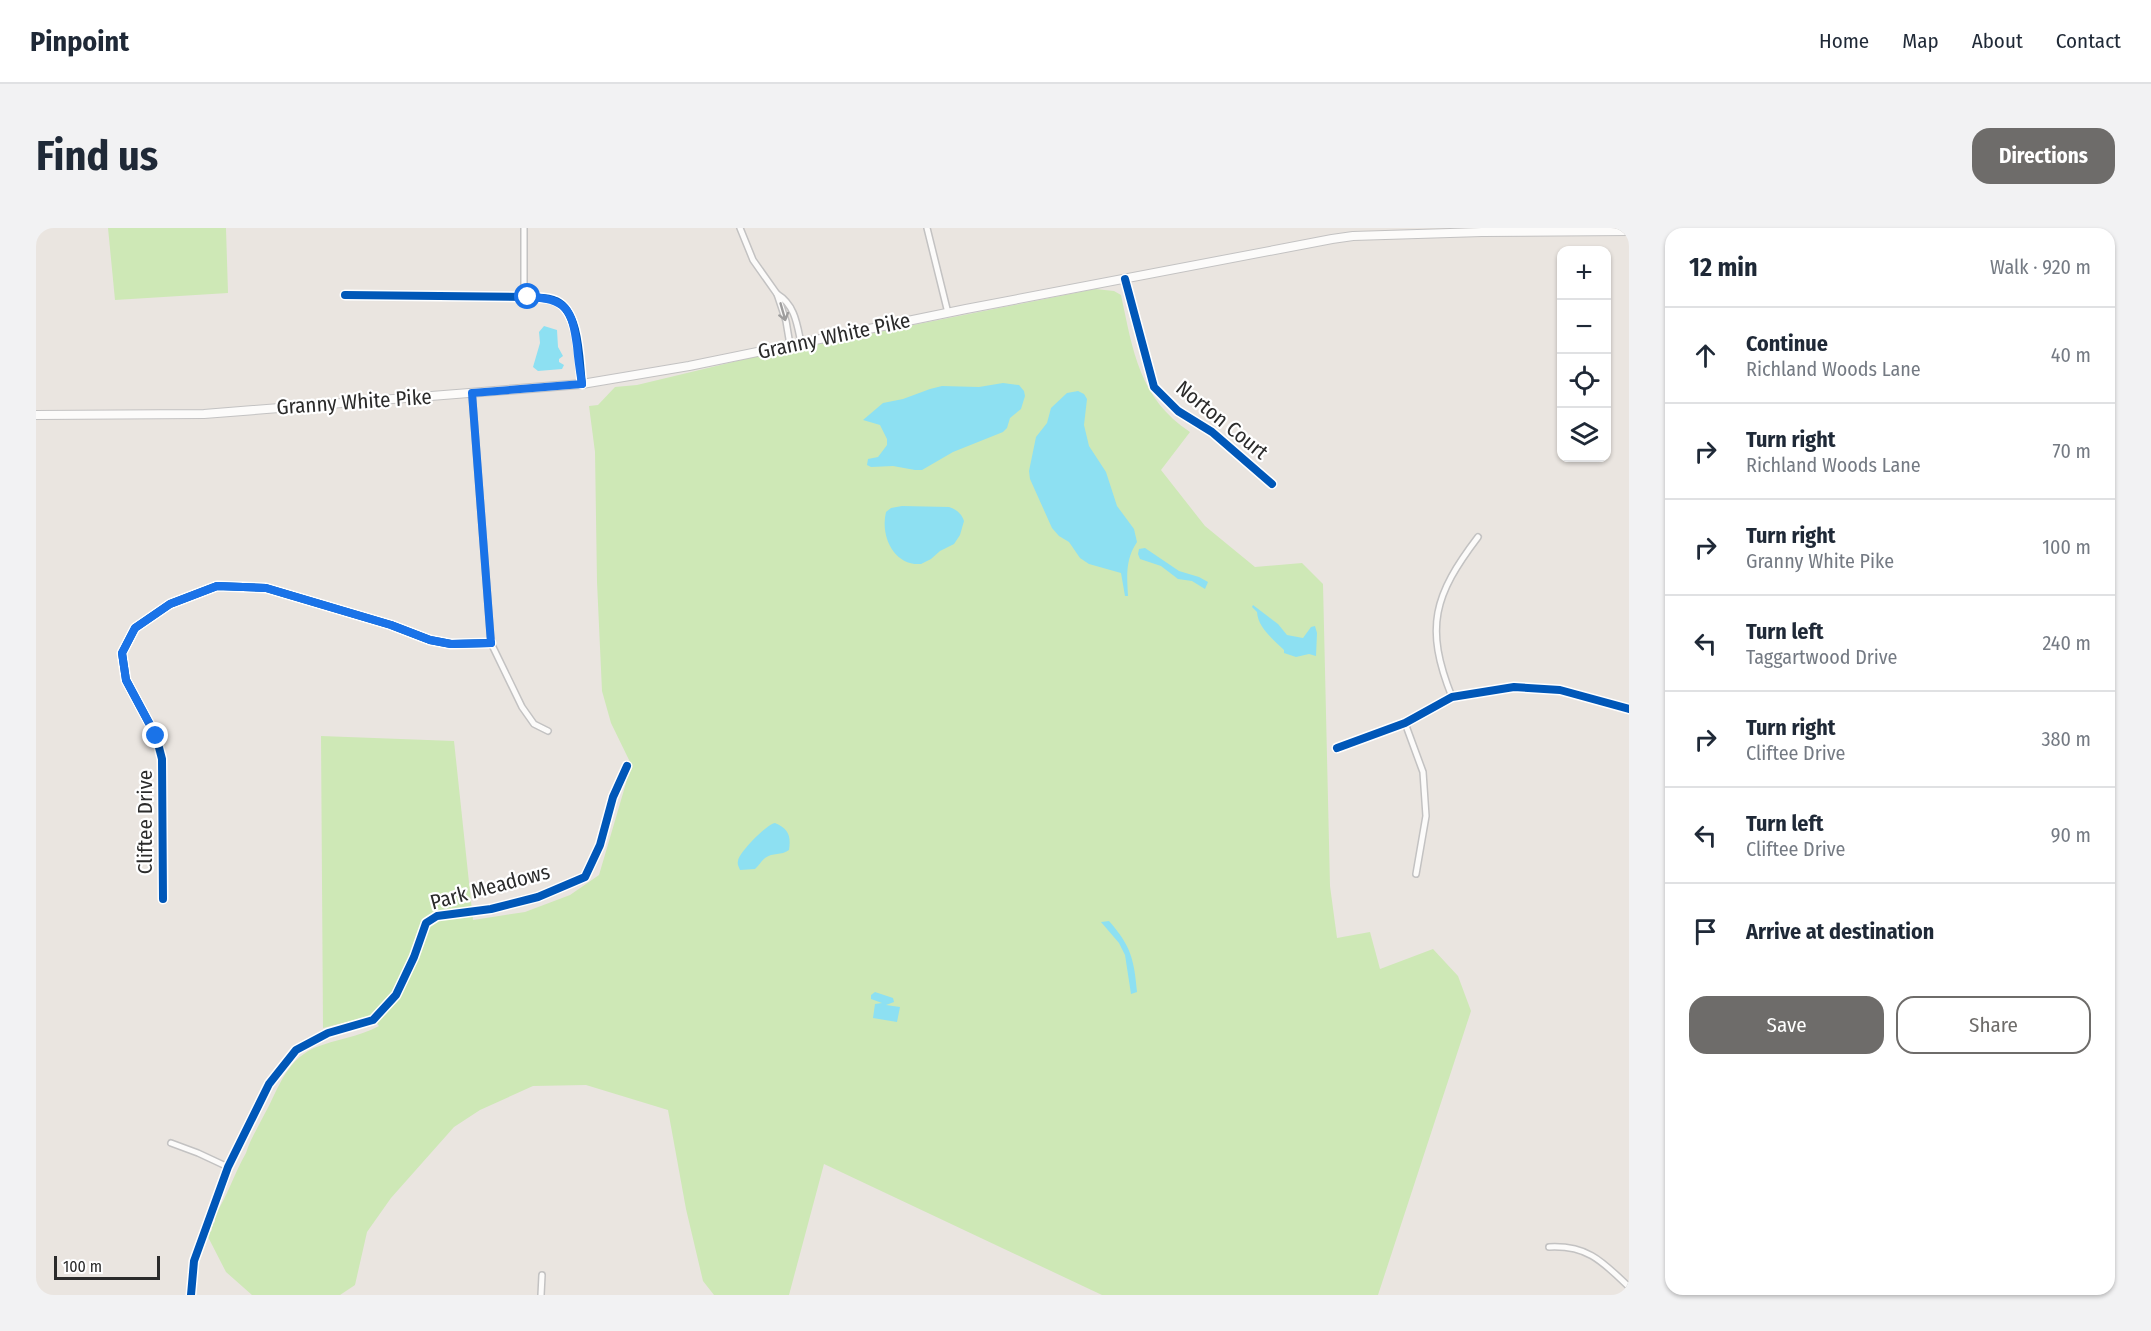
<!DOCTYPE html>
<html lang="en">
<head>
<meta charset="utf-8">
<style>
	body { margin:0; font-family:"Fira Sans Condensed",sans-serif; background:#f2f2f3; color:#1f2937 }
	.controls { position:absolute; right:18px; top:18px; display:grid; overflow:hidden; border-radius:12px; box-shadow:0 2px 4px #0004 }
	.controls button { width:54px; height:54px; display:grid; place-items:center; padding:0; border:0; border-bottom:2px solid #e0e1e3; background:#fff; color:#1f2937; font:30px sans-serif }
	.scale { position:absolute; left:18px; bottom:15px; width:106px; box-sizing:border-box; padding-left:6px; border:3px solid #2b2b2b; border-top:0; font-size:16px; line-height:21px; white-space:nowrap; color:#2b2b2b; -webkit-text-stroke:4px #fff; paint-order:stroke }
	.stop { position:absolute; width:18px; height:18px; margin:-14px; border:4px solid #1a73e8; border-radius:50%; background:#fff }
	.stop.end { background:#1a73e8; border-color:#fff; box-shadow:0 2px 6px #0008 }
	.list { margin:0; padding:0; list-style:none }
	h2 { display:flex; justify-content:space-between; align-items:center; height:78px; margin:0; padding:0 24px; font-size:26px }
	h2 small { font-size:20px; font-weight:400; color:#747a83 }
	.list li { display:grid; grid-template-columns:39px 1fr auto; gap:18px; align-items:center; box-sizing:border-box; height:96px; padding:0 24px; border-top:2px solid #e0e1e3 }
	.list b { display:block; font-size:22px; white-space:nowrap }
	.list p { margin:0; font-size:20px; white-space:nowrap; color:#747a83 }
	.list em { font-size:20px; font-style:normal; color:#747a83 }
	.actions { display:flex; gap:12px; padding:18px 24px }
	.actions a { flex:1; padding:14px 0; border:2px solid #6e6c6a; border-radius:18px; text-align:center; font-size:21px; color:#6e6c6a }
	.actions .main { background:#6e6c6a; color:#fff }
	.icon { flex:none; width:33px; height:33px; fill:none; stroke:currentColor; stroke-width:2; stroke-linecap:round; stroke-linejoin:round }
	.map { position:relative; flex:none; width:1593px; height:1067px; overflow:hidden; border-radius:18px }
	header { display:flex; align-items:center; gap:36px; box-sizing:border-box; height:84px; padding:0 30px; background:#fff; border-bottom:2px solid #e0e1e3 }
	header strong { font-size:28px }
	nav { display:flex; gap:33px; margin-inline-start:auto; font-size:21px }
	.intro { display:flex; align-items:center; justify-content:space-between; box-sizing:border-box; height:144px; padding:0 36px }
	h1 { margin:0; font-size:42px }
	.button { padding:15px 27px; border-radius:18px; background:#6e6c6a; color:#fff; font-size:21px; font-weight:700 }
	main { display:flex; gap:36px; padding:0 36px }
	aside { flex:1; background:#fff; border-radius:18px; box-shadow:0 2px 4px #0004 }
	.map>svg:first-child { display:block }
</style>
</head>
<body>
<header>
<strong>Pinpoint</strong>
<nav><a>Home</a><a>Map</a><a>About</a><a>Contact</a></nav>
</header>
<div class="intro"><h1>Find us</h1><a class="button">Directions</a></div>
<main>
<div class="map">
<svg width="1593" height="1067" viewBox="0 0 1593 1067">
	<rect width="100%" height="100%" fill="#eae5e0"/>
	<g fill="#cee8b6">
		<polygon points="72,0 190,0 192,65 79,72"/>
		<path d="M1059 61 1078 63 1085 67C1097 123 1103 170 1154 204L1125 242 1169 298 1219 339 1266 335 1287 356 1294 658 1301 710 1334 704 1344 741 1397 721 1422 748 1435 783 1342 1067H1066L788 936 753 1067H678L667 1053 650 981 632 882 550 857 497 858 444 882 418 899 355 970 331 1004 319 1057 304 1067H216L190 1044 171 1007 176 1002 175 999 177 998V995L179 994V987C190 971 198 946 210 925 214 912 221 901 227 889 242 863 248 834 278 820 300 811 323 809 343 798L335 788 287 800 285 508 418 513 437 692 489 684 534 667 563 647 590 555 594 534 575 495 566 463 561 354 559 224 553 178 562 177 579 159 601 157 726 127Z"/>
	</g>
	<g fill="#8de0f2">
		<polygon points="508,98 521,102 522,119 527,128 523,131 523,134 528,137 526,141 502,143 497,139 504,115 503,104"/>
		<polygon points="967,155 983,157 988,163 989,168 985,181 974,190 971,200 967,204 917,224 886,242 879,242 857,238 835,239 831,237 832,231 842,229 851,217 851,211 844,197 827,192 847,175 867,171 894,161 906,158 943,159"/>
		<path d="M1042 163 1048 166 1051 171 1048 197 1053 218 1070 244 1081 278 1098 301 1101 314C1089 332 1091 348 1092 368H1089L1085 345 1053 336 1044 330 1033 314 1023 308 1016 300 994 251 993 243 1000 209 1011 195 1015 180 1031 165Z"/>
		<path d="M866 278 913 279C920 281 926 286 928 293L924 307 918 316 904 323 895 331 885 336C858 338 844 308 850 284L855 280Z"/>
		<polygon points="1109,320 1143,343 1163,349 1172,354 1169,361 1156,353 1142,351 1125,338 1104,331 1102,326 1103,321"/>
		<path d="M1217 377 1242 396 1251 407 1267 410 1275 399 1279 398 1281 405 1280 428 1273 426 1260 429 1248 425V422C1237 411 1222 400 1221 384L1216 379Z"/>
		<path d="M739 595C753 601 755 608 753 622 745 628 737 624 729 630 725 633 723 638 719 641L704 642C703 639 701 637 702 633 703 624 731 596 739 595Z"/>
		<path d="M1073 693C1095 718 1098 731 1101 764L1095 766 1089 727 1083 715 1065 694Z"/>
		<polygon points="839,764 857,770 858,774 850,777 864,779 861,794 837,790 839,776 846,775 835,771 835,767"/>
	</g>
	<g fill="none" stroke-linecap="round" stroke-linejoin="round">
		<defs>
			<g id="minor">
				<polyline points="704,0 717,32 741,66"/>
				<polyline points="891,0 912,85"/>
				<polyline points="1089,51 1118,159 1142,183 1176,204 1236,256"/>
				<path d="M309 67 492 69C501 70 512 69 520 73 544 84 543 133 546 156"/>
				<polyline points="488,69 488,0"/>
				<path d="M754 117 750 93 741 66C759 77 761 96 765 115"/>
				<polyline points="436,165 455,415 486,479 498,496 512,503"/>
				<path d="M1416 469C1388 399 1398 367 1442 309"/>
				<polyline points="1369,495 1387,544 1390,588 1380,646"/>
				<polyline points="1301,520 1369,495 1416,469 1478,459 1524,462 1593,481"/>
				<polyline points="127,671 126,531 120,508 90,452 86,425 99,400 134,376 181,358 230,360 355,397 394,412 415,416 455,415"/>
				<polyline points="135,915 162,925 192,939"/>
				<path d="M1513 1019C1552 1017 1567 1034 1593 1059"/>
				<polyline points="155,1067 158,1033 192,939 233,856 260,822 292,805 337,792 360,767 378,729 390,695 401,688 455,681 502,669 549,649 564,617 577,569 591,538"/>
				<polyline points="505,1067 506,1047"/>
			</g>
			<polyline id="secondary" points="0,187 168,186 546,156 653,138 930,81 1296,11 1317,8 1446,4 1593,3"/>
		</defs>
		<use href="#minor" stroke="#c3c2c2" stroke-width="8"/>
		<use href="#secondary" stroke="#c3c2c2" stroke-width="10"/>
		<use href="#minor" stroke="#fcfbfa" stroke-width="5"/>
		<use href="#secondary" stroke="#fcfbfa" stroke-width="8"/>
		<defs>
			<g id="cycleway">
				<polyline points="1089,51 1118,159 1142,183 1176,204 1236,256"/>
				<path d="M309 67 492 69C501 70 512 69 520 73 544 84 543 133 546 156"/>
				<polyline points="1301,520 1369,495 1416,469 1478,459 1524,462 1593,481"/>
				<polyline points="127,671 126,531 120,508 90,452 86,425 99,400 134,376 181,358 230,360 355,397 394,412 415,416 455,415"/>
				<polyline points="155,1067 158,1033 192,939 233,856 260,822 292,805 337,792 360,767 378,729 390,695 401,688 455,681 502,669 549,649 564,617 577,569 591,538"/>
			</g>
		</defs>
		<use href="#cycleway" stroke="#fff" stroke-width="11"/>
		<use href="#cycleway" stroke="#0057b8" stroke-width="8"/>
	</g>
	<defs><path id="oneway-shaft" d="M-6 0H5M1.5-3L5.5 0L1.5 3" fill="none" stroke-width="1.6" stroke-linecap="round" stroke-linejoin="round" transform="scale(1.5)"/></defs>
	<use stroke="#9e9d9d" href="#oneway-shaft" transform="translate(747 84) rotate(74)"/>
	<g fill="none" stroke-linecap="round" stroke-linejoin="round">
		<path stroke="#1a73e8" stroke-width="8" d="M120 508 90 452 86 425 99 400 134 376 181 358 230 360 355 397 394 412 415 416 455 415 436 165 546 156C544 144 542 131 541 118 536 82 531 70 492 69"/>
	</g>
	<g text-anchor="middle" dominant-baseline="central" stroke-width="4.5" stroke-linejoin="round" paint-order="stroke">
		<g font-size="21" fill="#2b2b2b" stroke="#fff">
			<text transform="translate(798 108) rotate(-12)">Granny White Pike</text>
			<text transform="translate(318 174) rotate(-4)">Granny White Pike</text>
			<text transform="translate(1186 192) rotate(39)">Norton Court</text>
			<text transform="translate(109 594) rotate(-90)">Cliftee Drive</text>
			<text transform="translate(454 659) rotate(-15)">Park Meadows</text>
		</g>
	</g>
</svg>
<div class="controls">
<button>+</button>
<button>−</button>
<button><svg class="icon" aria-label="locate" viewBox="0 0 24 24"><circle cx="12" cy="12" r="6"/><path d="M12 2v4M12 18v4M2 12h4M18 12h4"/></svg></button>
<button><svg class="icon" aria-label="layers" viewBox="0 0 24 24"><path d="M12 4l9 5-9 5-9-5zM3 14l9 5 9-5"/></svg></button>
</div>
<div class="scale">100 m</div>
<div class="stop" style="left:492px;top:69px"></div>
<div class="stop end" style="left:120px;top:508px"></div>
</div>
<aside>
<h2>12 min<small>Walk · 920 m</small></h2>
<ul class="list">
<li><svg class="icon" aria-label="ahead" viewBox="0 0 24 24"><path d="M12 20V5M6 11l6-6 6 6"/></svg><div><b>Continue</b><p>Richland Woods Lane</p></div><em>40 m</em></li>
<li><svg class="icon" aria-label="right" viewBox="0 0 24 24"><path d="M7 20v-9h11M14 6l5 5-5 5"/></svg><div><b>Turn right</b><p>Richland Woods Lane</p></div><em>70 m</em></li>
<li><svg class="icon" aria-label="right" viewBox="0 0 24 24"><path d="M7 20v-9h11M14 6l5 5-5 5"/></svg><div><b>Turn right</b><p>Granny White Pike</p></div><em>100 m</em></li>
<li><svg class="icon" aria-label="left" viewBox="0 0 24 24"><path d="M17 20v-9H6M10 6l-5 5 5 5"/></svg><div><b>Turn left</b><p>Taggartwood Drive</p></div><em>240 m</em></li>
<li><svg class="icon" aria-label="right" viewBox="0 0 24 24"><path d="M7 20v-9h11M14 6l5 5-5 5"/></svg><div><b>Turn right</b><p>Cliftee Drive</p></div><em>380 m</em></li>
<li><svg class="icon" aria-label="left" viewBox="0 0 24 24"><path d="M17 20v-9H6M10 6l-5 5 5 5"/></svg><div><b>Turn left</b><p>Cliftee Drive</p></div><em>90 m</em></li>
<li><svg class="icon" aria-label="arrive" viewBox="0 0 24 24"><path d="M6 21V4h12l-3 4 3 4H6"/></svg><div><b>Arrive at destination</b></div></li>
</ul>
<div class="actions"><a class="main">Save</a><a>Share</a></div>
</aside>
</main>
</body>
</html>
